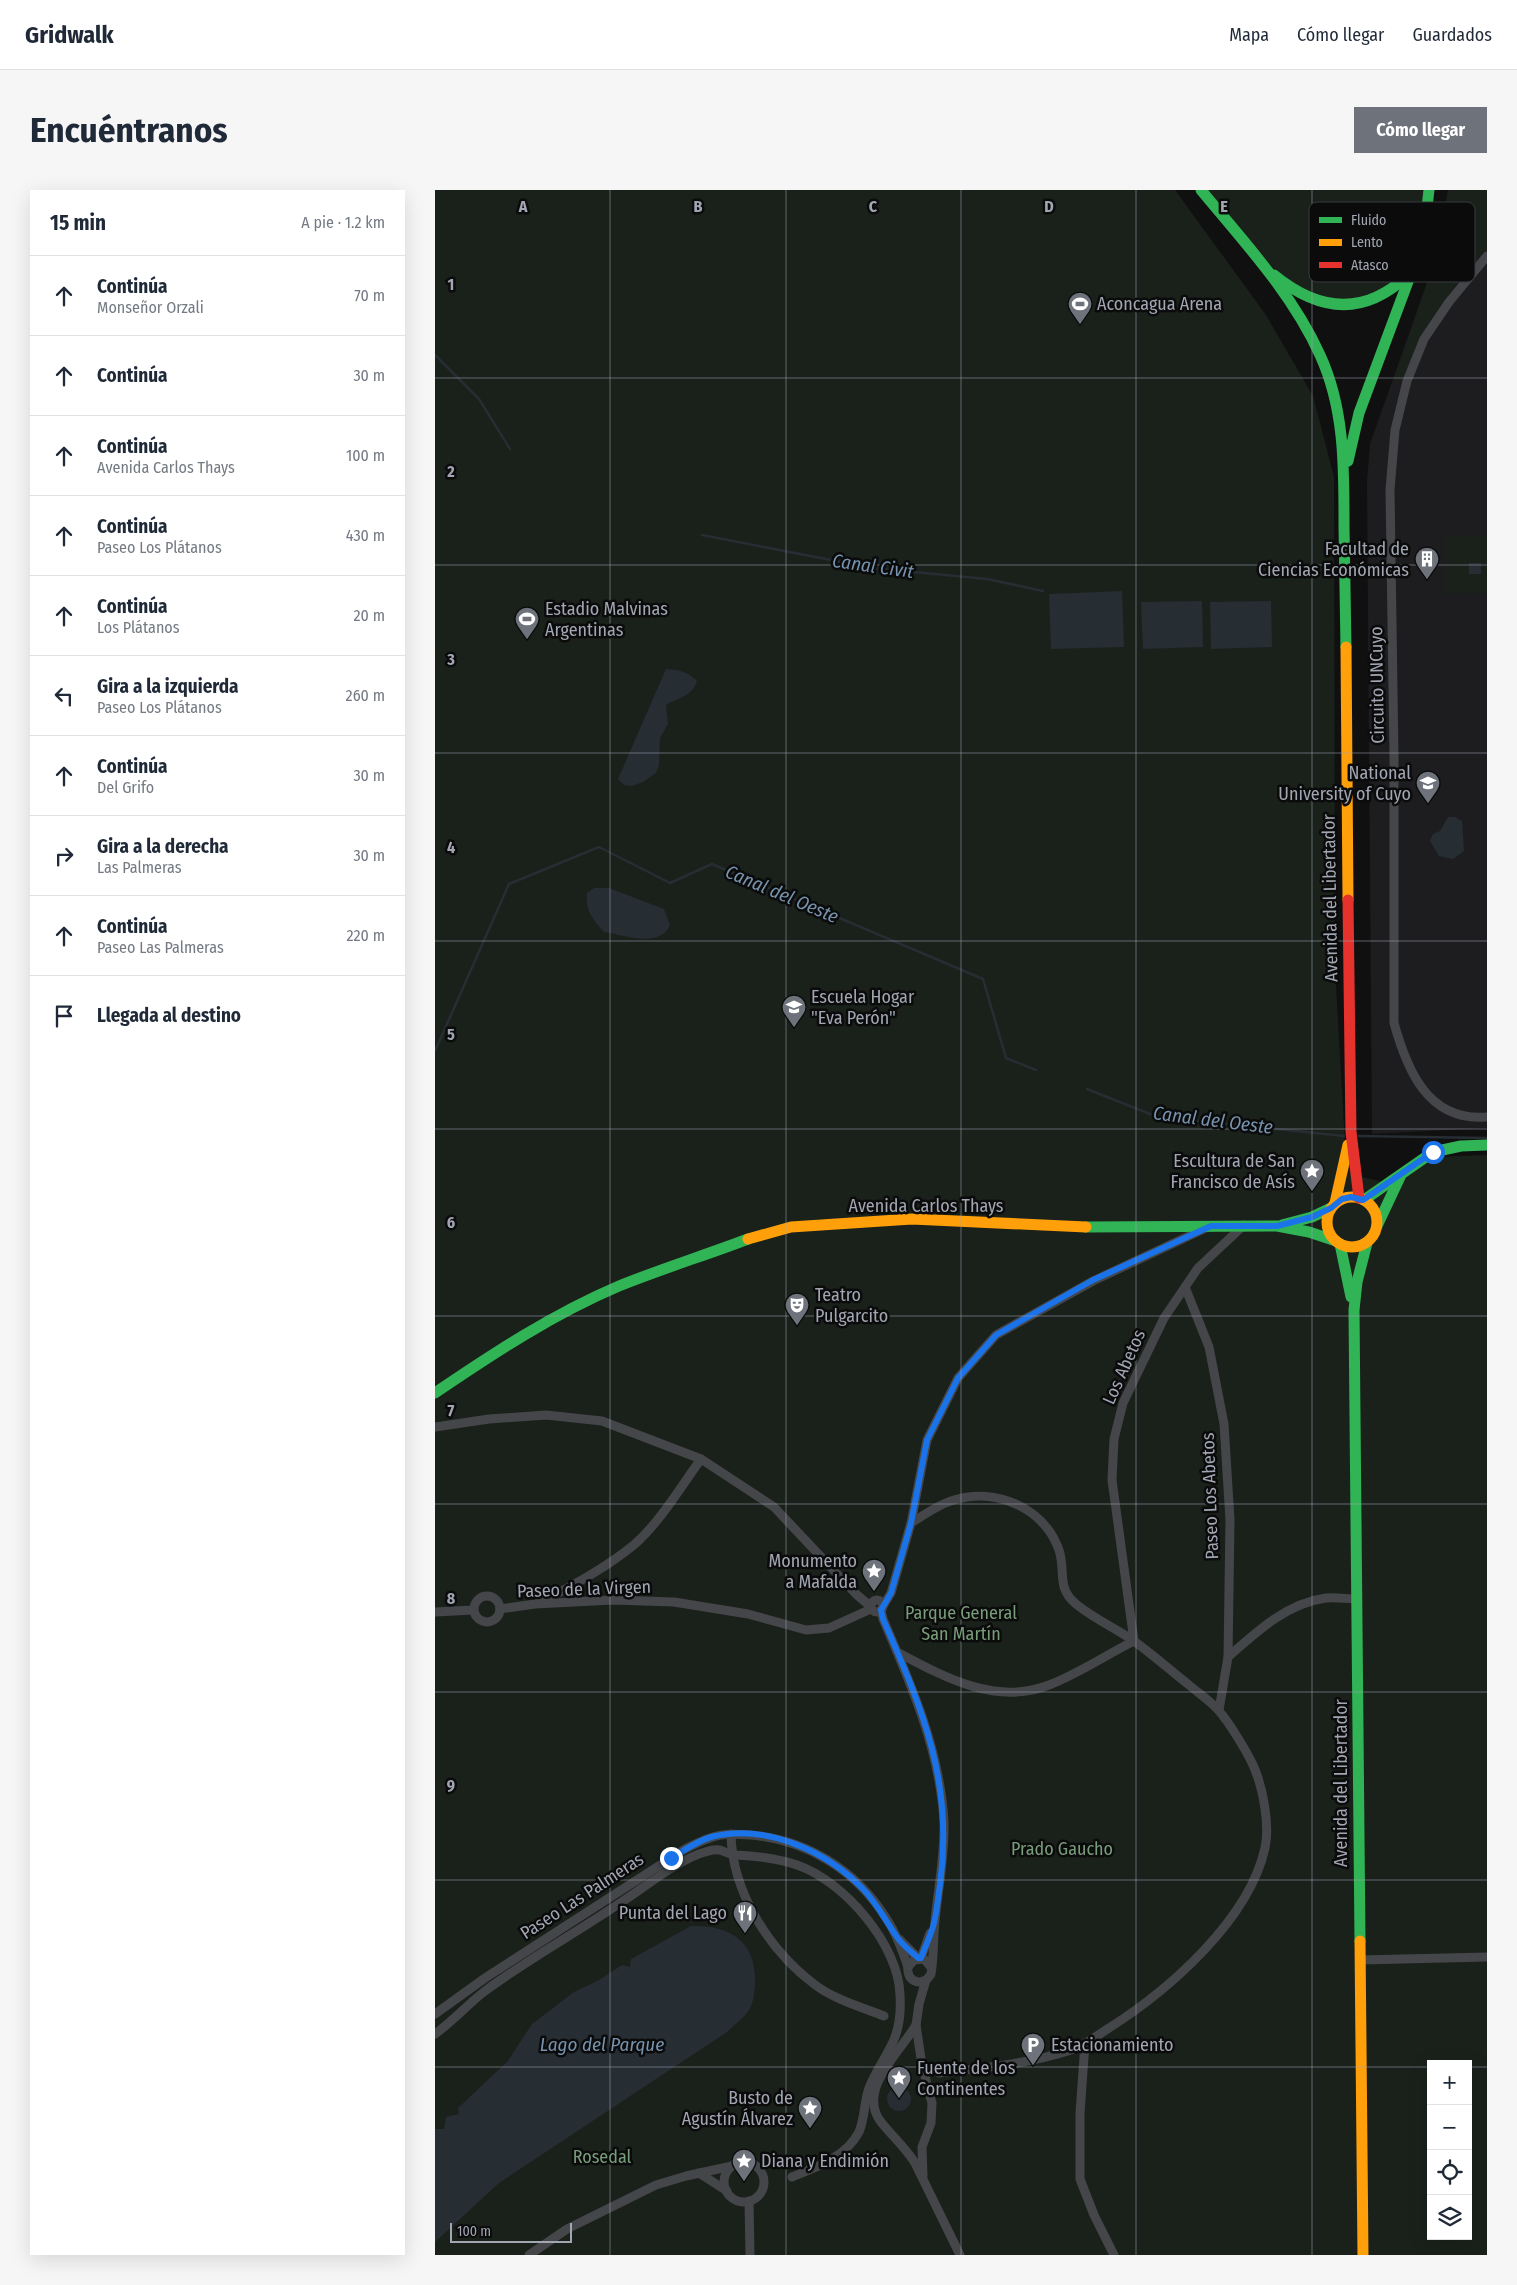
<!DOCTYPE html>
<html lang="es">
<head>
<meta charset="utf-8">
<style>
	body { margin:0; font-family:"Fira Sans Condensed",sans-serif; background:#f6f6f7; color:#1f2937 }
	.controls { position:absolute; right:15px; bottom:15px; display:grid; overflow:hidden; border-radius:0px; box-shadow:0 5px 20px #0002 }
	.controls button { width:45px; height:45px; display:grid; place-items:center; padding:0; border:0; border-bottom:1px solid #e0e1e3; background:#fff; color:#1f2937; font:25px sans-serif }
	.scale { position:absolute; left:15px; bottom:12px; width:122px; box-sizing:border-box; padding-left:5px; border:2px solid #a1a6b2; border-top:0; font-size:14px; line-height:18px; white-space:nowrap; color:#a1a6b2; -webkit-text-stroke:4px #0b0b0c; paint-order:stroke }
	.stop { position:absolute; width:15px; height:15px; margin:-11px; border:4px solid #1a73e8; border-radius:50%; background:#fff }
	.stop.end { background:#1a73e8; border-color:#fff; box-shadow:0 1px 5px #0008 }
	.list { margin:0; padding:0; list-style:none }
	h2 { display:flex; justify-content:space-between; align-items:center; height:65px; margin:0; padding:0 20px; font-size:21px }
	h2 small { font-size:16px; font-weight:400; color:#747a83 }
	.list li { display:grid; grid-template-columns:32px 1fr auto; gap:15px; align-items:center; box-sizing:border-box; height:80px; padding:0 20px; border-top:1px solid #e0e1e3 }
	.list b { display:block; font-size:19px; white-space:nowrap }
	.list p { margin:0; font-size:16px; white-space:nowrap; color:#747a83 }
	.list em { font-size:16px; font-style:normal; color:#747a83 }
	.icon { flex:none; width:28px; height:28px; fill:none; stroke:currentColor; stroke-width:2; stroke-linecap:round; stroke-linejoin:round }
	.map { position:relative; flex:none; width:1052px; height:2065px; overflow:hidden; border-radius:0px }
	header { display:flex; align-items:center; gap:30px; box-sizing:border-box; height:70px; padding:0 25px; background:#fff; border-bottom:1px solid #e0e1e3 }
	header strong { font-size:24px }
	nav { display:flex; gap:28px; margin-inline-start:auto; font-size:18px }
	.intro { display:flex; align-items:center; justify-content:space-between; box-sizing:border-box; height:120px; padding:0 30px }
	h1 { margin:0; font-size:35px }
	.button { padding:12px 22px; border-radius:0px; background:#6e727a; color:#fff; font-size:18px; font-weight:700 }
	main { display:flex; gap:30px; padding:0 30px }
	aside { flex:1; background:#fff; border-radius:0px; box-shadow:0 5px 20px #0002 }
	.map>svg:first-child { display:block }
</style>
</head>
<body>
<header>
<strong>Gridwalk</strong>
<nav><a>Mapa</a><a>Cómo llegar</a><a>Guardados</a></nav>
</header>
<div class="intro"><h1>Encuéntranos</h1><a class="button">Cómo llegar</a></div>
<main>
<aside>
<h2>15 min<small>A pie · 1.2 km</small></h2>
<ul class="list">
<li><svg class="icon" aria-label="ahead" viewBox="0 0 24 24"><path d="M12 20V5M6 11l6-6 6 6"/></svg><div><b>Continúa</b><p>Monseñor Orzali</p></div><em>70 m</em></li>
<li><svg class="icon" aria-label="ahead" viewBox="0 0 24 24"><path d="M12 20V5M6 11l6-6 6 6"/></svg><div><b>Continúa</b></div><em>30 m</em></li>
<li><svg class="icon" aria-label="ahead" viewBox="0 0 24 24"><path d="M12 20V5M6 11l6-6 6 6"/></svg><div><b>Continúa</b><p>Avenida Carlos Thays</p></div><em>100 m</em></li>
<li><svg class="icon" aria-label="ahead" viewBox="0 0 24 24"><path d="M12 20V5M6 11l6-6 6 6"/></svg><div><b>Continúa</b><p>Paseo Los Plátanos</p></div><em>430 m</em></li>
<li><svg class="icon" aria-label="ahead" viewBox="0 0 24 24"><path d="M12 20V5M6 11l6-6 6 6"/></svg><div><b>Continúa</b><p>Los Plátanos</p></div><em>20 m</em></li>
<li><svg class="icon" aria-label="left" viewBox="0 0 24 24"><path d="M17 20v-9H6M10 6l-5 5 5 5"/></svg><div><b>Gira a la izquierda</b><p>Paseo Los Plátanos</p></div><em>260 m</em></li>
<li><svg class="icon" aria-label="ahead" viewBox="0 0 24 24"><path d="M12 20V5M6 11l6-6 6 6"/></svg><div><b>Continúa</b><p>Del Grifo</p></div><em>30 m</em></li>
<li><svg class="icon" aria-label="right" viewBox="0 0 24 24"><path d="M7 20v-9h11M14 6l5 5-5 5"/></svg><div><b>Gira a la derecha</b><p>Las Palmeras</p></div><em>30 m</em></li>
<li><svg class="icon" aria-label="ahead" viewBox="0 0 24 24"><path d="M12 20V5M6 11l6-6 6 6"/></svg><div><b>Continúa</b><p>Paseo Las Palmeras</p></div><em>220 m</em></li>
<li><svg class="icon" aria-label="arrive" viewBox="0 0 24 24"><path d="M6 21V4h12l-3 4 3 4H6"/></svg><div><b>Llegada al destino</b></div></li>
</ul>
</aside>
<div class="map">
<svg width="1052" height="2065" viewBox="0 0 1052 2065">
	<rect width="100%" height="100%" fill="#101011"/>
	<polygon fill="#1d1d1f" points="1013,0 1052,0 1052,938 937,944 932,291 935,254 1004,59"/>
	<g fill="#1a211b" fill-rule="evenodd">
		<path d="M0 0H740L831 125 878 206 899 287 900 779 910 954 918 985 949 992 1001 967 1052 965V2065H0ZM996 1874H1033V2046H996Z"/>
		<polygon points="766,0 994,0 990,35 966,92 906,114 858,99"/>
		<path d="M1013 0H1052V59C1014 97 987 142 966 190L958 192 1004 59Z"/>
		<polygon points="1011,346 1052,346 1052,403 1011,404"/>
	</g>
	<g fill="#262d33">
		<rect x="1034" y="373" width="12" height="11"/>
		<polygon points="687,401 689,457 616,459 614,404"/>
		<polygon points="767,411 768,457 708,459 706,412"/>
		<polygon points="836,411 837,457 776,459 775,412"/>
		<path d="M231 479C244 480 252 481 262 491 257 507 244 507 231 515L233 534 225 548 224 575 221 583 208 592 197 596 189 595 183 589Z"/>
		<polygon points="1013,627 1020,627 1027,631 1029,661 1018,669 1004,666 995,651 998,644 1005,641"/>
		<path d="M159 698H174L229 719 235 735C225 759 189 745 169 742 158 730 150 720 152 703Z"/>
		<path d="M256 1736C295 1735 322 1751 320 1794 319 1803 319 1812 314 1820 309 1828 299 1835 292 1842L64 1993 0 2052V1939H9L11 1927 24 1924 23 1918 72 1872 97 1834 139 1802 164 1790 187 1775 195 1777 196 1769Z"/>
		<circle cx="464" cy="1909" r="12"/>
	</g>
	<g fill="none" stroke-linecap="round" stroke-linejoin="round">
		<g stroke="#262d33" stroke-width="2.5">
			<polyline points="0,165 44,209 75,259"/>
			<polyline points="267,345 437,378 552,389 608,401"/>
			<polyline points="0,861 74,694 164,657 235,693 277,674 548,789 571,868 601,880"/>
			<polyline points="652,899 720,926 909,946"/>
			<polyline points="924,946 1052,948"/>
		</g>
		<g stroke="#454649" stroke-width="9">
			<path d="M1052 66 1014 112 989 149 972 191 960 240 955 300 959 565V833C972 880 993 932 1052 927"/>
			<polyline points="750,1097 774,1157 789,1234 795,1330 793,1467 784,1520"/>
			<polyline points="0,1237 54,1229 111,1225 167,1231 266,1269 339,1317 421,1404 435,1416"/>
			<path d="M476 1333C489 1325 504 1314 519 1310 561 1297 609 1318 624 1360 631 1381 621 1398 641 1414 658 1428 678 1437 696 1449 716 1463 735 1480 754 1495 763 1503 776 1511 784 1521 794 1532 812 1562 818 1575 828 1597 835 1635 830 1658 814 1730 734 1800 674 1838 662 1846 650 1855 636 1860 593 1874 548 1878 504 1883"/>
			<circle cx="52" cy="1419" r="13"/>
			<circle cx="442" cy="1416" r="6"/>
			<path d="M105 1412C138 1396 172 1377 200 1354 225 1332 247 1295 266 1269"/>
			<polyline points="448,1416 456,1403 476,1333 492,1250 523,1188 561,1145 658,1091 773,1037"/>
			<polyline points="65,1419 100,1414 178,1410 239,1412 313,1424 371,1440 394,1438 436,1419"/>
			<path d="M446 1420 448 1429C476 1494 505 1560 509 1632 510 1666 503 1698 500 1731 498 1749 499 1767 496 1784 488 1798 471 1792 473 1777L479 1770 489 1769 496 1777"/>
			<polyline points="0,1422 38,1420"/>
			<polyline points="699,1451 677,1290 679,1249 688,1213 729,1128 763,1078 809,1035"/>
			<path d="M462 1462C509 1487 561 1516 614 1495 643 1484 671 1465 699 1451"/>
			<path d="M793 1467C821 1442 852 1413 891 1408 901 1407 912 1409 922 1409"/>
			<path d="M296 1644C297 1702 334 1760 379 1794 398 1809 426 1817 449 1826"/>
			<polyline points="464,1749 483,1768"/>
			<polyline points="486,1768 495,1743"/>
			<polyline points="925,1770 1052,1767"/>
			<path d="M0 1824 50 1788 250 1659C258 1655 266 1651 275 1648 288 1643 302 1644 316 1645 372 1650 421 1680 451 1728 461 1743 467 1760 473 1777"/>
			<path d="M481 1835C466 1861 421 1900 446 1932 457 1946 470 1957 480 1973L525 2065"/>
			<path d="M0 1844C18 1831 33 1814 50 1801 93 1769 141 1743 185 1713 209 1698 244 1669 270 1662 289 1656 287 1664 301 1665 322 1666 343 1668 362 1675 409 1691 464 1755 465 1805 466 1821 464 1840 457 1854 450 1869 440 1882 434 1898 429 1911 430 1928 424 1942 411 1967 382 1977 357 1987"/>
			<polyline points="650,1853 645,1923 645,1989 659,2025 679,2065"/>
			<circle cx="309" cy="1992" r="20"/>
			<polyline points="264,1983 292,2001"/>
			<polyline points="488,1986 487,1957 496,1933 497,1913 487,1875 481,1835 484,1814 491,1790"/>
			<polyline points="314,2011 315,2065"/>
			<polyline points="94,2065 132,2039 221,1995 251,1986 297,1976"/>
		</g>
		<g stroke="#30b455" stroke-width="11">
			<path d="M766 0C809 52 857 103 885 165 910 219 909 278 909 336 910 377 910 417 911 457"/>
			<path d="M839 85C883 121 928 127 972 86"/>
			<polyline points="913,271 924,223 984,62 990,35 994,0"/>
			<polyline points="929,1010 998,962 1026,956 1052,955"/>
			<polyline points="847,1035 877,1027 896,1018"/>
			<polyline points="942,1036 966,985"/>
			<polyline points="651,1037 842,1036 874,1042 901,1051"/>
			<polyline points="905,1054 916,1107"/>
			<path d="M0 1203C59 1163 118 1124 184 1096 226 1079 271 1065 313 1049"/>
			<polyline points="925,1751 919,1120 922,1092 932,1053"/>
		</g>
		<g stroke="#ff9f0a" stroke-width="11">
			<polyline points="911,457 913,710"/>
			<circle cx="917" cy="1032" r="25"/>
			<polyline points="900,1013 913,955"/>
			<polyline points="313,1049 356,1037 477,1029 651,1037"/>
			<polyline points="925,1751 928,2065"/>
		</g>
		<polyline stroke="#e5322d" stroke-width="11" points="913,710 916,942 924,1008"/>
	</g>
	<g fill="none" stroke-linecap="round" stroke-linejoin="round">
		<path stroke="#1a73e8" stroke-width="6" d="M236 1668C248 1661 262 1651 276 1647 330 1633 392 1661 429 1700 442 1714 451 1731 462 1747 467 1755 476 1761 483 1768H486C490 1757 496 1745 499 1733 502 1721 503 1707 505 1695 519 1593 488 1520 448 1429L446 1420 456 1403 476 1333 492 1250 523 1188 561 1145 658 1090 776 1036H842L877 1027 896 1018 907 1009 916 1007 928 1010 998 962"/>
	</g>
	<path fill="none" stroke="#a1a6b2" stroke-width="1" stroke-opacity="0.55" d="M175 0V2065M351 0V2065M526 0V2065M701 0V2065M877 0V2065M0 188H1052M0 375H1052M0 563H1052M0 751H1052M0 939H1052M0 1126H1052M0 1314H1052M0 1502H1052M0 1690H1052M0 1877H996M1033 1877H1052"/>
	<defs>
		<symbol id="stadium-pin" viewBox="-11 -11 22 30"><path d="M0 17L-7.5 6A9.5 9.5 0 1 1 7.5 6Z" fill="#6e727a" stroke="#0b0b0c"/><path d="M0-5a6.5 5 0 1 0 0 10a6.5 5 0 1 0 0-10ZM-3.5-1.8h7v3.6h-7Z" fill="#fff"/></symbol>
		<symbol id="building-pin" viewBox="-11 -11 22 30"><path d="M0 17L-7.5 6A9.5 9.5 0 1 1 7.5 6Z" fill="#6e727a" stroke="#0b0b0c"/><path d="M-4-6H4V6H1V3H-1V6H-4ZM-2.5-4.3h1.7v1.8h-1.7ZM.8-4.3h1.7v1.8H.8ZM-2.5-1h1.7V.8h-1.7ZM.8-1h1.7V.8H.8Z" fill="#fff"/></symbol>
		<symbol id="university-pin" viewBox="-11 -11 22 30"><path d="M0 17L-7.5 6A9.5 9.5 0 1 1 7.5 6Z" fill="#6e727a" stroke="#0b0b0c"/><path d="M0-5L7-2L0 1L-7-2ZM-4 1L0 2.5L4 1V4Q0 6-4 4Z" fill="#fff"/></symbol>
		<symbol id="school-pin" viewBox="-11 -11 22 30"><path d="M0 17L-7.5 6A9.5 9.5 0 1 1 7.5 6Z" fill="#6e727a" stroke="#0b0b0c"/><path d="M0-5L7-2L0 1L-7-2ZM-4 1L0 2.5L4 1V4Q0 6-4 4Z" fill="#fff"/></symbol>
		<symbol id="sight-pin" viewBox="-11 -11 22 30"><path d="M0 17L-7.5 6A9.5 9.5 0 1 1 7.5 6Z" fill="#6e727a" stroke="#0b0b0c"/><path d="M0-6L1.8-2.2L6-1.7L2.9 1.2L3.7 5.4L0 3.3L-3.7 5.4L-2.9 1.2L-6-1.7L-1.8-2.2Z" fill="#fff"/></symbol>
		<symbol id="theatre-pin" viewBox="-11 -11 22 30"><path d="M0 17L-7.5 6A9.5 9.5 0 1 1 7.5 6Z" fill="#6e727a" stroke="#0b0b0c"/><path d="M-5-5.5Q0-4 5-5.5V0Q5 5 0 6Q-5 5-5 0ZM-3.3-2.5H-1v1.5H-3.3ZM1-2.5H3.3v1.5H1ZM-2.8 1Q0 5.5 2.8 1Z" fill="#fff"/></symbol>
		<symbol id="restaurant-pin" viewBox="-11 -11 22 30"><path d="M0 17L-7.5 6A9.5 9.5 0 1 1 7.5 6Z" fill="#6e727a" stroke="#0b0b0c"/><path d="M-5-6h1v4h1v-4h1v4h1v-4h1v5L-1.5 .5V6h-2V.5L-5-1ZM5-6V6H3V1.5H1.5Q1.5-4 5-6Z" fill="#fff"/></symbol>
		<symbol id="parking-pin" viewBox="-11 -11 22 30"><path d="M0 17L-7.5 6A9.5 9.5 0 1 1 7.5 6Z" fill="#6e727a" stroke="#0b0b0c"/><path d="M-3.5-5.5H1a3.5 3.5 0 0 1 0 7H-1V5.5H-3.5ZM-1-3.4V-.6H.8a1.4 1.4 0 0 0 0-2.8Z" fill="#fff"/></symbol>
	</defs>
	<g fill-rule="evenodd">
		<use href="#stadium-pin" x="631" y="100" width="28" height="38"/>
		<use href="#building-pin" x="978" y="355" width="28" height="38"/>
		<use href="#stadium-pin" x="78" y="415" width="28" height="38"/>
		<use href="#university-pin" x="979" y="579" width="28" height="38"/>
		<use href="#school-pin" x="345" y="803" width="28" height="38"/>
		<use href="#sight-pin" x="863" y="967" width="28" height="38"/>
		<use href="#theatre-pin" x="348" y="1101" width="28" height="38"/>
		<use href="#sight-pin" x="425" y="1367" width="28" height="38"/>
		<use href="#restaurant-pin" x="296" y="1709" width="28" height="38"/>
		<use href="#parking-pin" x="584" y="1841" width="28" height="38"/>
		<use href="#sight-pin" x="450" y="1874" width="28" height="38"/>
		<use href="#sight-pin" x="361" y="1904" width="28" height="38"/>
		<use href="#sight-pin" x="295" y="1957" width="28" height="38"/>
	</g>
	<g text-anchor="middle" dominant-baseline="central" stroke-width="5" stroke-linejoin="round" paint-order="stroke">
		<g font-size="18" fill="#a1a6b2" stroke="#0b0b0c" text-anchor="start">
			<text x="662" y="114">Aconcagua Arena</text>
			<text x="974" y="359" text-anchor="end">Facultad de<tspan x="974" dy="21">Ciencias Económicas</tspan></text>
			<text x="110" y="419">Estadio Malvinas<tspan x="110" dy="21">Argentinas</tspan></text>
			<text x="976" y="583" text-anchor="end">National<tspan x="976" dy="21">University of Cuyo</tspan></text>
			<text x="376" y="807">Escuela Hogar<tspan x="376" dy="21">"Eva Perón"</tspan></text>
			<text x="860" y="971" text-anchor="end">Escultura de San<tspan x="860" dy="21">Francisco de Asís</tspan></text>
			<text x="380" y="1105">Teatro<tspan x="380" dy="21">Pulgarcito</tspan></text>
			<text x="422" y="1371" text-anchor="end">Monumento<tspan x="422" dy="21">a Mafalda</tspan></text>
			<text x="292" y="1723" text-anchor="end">Punta del Lago</text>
			<text x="616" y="1855">Estacionamiento</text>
			<text x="482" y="1878">Fuente de los<tspan x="482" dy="21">Continentes</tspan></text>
			<text x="358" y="1908" text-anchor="end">Busto de<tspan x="358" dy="21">Agustín Álvarez</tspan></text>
			<text x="326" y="1971">Diana y Endimión</text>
		</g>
		<g font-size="18" fill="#a1a6b2" stroke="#0b0b0c">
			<text transform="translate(942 495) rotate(-91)">Circuito UNCuyo</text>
			<text transform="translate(895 708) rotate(-91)">Avenida del Libertador</text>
			<text x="491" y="1016">Avenida Carlos Thays</text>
			<text transform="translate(689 1177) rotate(-66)">Los Abetos</text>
			<text transform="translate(775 1306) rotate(-92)">Paseo Los Abetos</text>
			<text transform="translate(149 1399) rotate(-2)">Paseo de la Virgen</text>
			<text transform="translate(906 1593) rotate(-90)">Avenida del Libertador</text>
			<text transform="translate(147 1706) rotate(-33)">Paseo Las Palmeras</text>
		</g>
		<g font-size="18" fill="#789d7a" stroke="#0b0b0c">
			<text x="526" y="1423">Parque General<tspan x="526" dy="21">San Martín</tspan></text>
			<text x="627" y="1659">Prado Gaucho</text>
			<text x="167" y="1967">Rosedal</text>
		</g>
		<g font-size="19" font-style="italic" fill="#7793ae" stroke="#0b0b0c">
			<text transform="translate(438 376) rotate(8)">Canal Civit</text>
			<text transform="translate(347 704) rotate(23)">Canal del Oeste</text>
			<text transform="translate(778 930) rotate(7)">Canal del Oeste</text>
			<text x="167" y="1854">Lago del Parque</text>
		</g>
	</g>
	<rect x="874" y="12" width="166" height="80" rx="8" fill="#0b0b0c" stroke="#383a3e" stroke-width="1"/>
	<rect x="884" y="27" width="23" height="6" fill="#30b455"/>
	<rect x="884" y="49" width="23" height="7" fill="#ff9f0a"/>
	<rect x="884" y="72" width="23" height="6" fill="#e5322d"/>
	<g font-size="14" fill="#a1a6b2">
		<text x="916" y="35">Fluido</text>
		<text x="916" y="57">Lento</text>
		<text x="916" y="80">Atasco</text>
	</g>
	<g font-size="16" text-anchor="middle" font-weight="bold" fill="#a1a6b2" stroke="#0b0b0c" stroke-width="5" stroke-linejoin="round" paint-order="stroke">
		<text x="88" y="22">A</text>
		<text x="263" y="22">B</text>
		<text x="438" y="22">C</text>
		<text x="614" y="22">D</text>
		<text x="789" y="22">E</text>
		<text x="16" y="100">1</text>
		<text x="16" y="287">2</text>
		<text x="16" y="475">3</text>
		<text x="16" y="663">4</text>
		<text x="16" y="850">5</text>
		<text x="16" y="1038">6</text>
		<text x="16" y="1226">7</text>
		<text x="16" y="1414">8</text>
		<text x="16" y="1601">9</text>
	</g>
</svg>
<div class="controls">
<button>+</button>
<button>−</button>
<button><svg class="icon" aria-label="locate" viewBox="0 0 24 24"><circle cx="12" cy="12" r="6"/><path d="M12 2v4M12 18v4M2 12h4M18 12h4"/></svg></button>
<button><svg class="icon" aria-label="layers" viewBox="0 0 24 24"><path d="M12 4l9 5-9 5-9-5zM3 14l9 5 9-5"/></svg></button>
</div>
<div class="scale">100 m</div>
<div class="stop" style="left:998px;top:962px"></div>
<div class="stop end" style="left:236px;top:1668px"></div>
</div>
</main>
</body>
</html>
